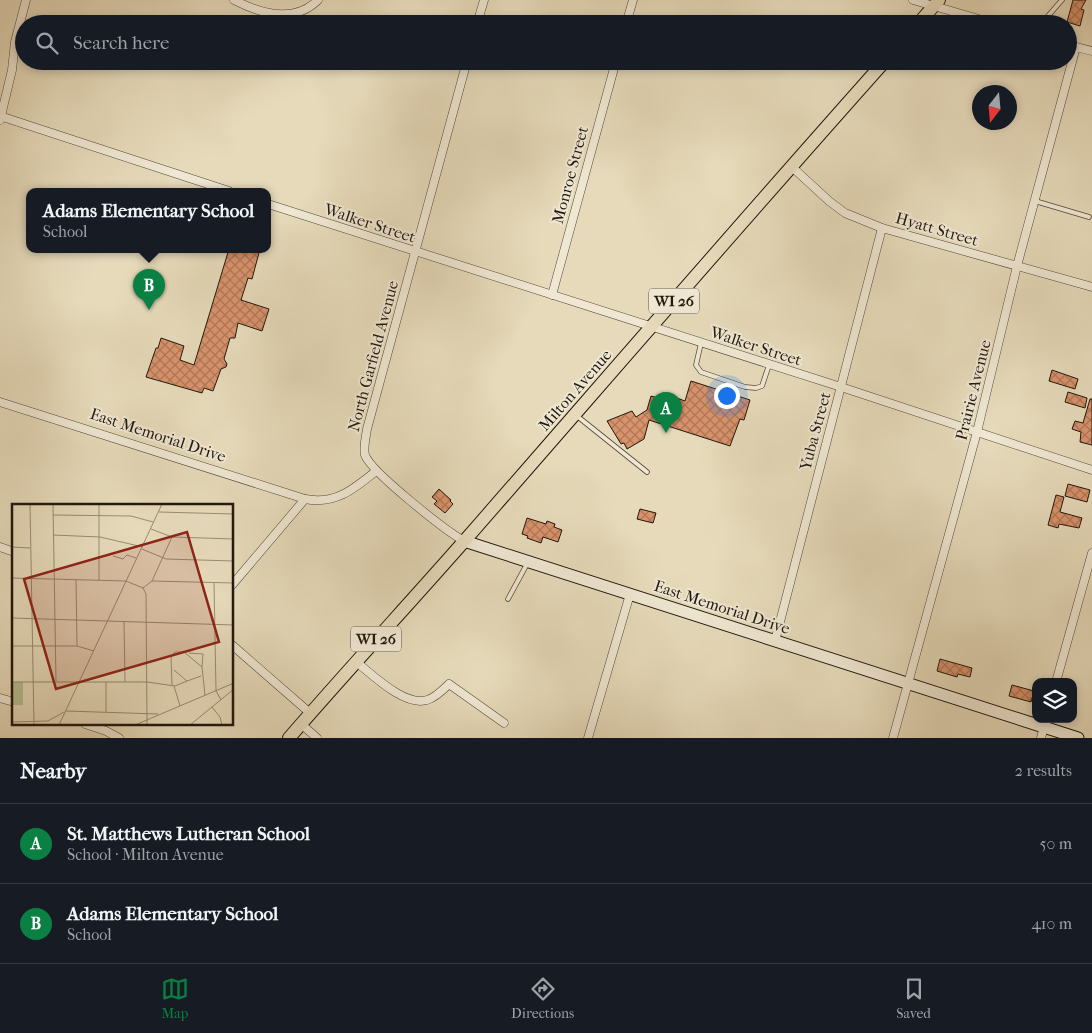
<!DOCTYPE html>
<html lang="en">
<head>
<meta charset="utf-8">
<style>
	body { margin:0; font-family:"IM FELL French Canon",serif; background:#20242c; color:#f1f3f6 }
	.controls { position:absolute; right:15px; bottom:15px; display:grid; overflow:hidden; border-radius:10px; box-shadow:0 2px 8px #0003 }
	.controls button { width:45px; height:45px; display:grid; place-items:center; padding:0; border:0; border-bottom:1px solid #363941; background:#171b24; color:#f1f3f6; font:25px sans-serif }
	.compass { position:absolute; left:972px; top:85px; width:45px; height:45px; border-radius:50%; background:#171b24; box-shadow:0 2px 8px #0003; rotate:196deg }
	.you { position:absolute; left:726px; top:395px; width:18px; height:18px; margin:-12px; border:4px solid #fff; border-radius:50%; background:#1a73e8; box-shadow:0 0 0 8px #1a73e833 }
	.badge { display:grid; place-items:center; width:32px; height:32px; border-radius:50%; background:#0b8043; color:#fff; font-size:16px; font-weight:700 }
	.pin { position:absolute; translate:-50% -41px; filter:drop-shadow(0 1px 2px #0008) }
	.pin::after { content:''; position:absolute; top:26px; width:18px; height:15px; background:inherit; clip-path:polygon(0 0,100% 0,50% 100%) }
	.popup { position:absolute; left:26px; top:188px; width:245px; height:65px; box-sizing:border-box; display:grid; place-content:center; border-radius:10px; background:#171b24; filter:drop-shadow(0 1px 4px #0005); font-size:16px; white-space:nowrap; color:#9ea1a6 }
	.popup b { font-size:19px; color:#f1f3f6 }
	.popup::after { content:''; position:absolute; left:50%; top:100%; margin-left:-10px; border:10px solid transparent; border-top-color:#171b24 }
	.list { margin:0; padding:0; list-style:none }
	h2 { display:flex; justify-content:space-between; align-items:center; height:65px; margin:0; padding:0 20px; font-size:21px }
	h2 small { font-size:16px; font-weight:400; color:#9ea1a6 }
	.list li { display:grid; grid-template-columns:32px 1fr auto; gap:15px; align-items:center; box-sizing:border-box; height:80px; padding:0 20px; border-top:1px solid #363941 }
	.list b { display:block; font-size:19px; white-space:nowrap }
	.list p { margin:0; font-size:16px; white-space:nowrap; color:#9ea1a6 }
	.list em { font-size:16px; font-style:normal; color:#9ea1a6 }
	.icon { flex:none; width:28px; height:28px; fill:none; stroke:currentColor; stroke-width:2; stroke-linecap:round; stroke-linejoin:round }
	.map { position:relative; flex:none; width:1092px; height:738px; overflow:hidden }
	.search { position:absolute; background:#171b24; box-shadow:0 2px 8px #0003; left:15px; right:15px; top:15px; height:55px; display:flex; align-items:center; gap:12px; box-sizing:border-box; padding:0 18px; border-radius:28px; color:#9ea1a6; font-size:19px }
	.sheet { height:225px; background:#171b24 }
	nav { display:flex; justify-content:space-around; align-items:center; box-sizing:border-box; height:70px; border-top:1px solid #363941; background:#171b24; font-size:14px; color:#9ea1a6 }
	nav a { display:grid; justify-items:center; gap:2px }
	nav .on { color:#0b8043 }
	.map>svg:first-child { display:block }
</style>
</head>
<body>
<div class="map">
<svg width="1092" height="738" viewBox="0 0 1092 738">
	<defs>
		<pattern id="building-cross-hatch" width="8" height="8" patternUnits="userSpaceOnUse" patternTransform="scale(1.25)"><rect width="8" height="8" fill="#d9936c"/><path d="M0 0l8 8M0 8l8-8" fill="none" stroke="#b07757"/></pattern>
	</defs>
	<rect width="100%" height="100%" fill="#e6daba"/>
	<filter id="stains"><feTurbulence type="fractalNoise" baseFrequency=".004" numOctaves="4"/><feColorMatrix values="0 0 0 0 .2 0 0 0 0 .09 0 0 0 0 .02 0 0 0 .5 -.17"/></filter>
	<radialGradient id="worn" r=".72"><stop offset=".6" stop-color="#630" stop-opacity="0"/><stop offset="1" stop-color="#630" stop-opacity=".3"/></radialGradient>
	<g fill="url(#building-cross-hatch)" stroke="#21180e">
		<polygon points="1073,0 1086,0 1081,9 1084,10 1080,26 1067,22"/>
		<polygon points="229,249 260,249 252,279 248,278 241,300 269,309 262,331 238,323 235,338 230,338 224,359 227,364 226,367 221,369 213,391 204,388 202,393 146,377 156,348 158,348 161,338 184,346 180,360 194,365"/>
		<polygon points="1052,370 1078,379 1075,389 1049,381"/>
		<polygon points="691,381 750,400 744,420 740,419 730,446 649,420 644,439 627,449 624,443 621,444 607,421 632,411 636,417 647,410 651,396 661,399 663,393 685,401"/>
		<polygon points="1068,392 1087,398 1085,408 1065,402"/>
		<polygon points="1090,399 1092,399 1092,445 1080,442 1081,432 1072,429 1075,421 1083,423"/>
		<polygon points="1068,484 1090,490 1087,502 1065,496"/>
		<polygon points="439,489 451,500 450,501 453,504 445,513 434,504 437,501 432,497"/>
		<polygon points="1056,495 1064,497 1060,512 1082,518 1079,528 1059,524 1058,528 1048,525"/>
		<polygon points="640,509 656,513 653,523 637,519"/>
		<polygon points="527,518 546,524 547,521 555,524 554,527 562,530 558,542 543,537 541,543 527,538 528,536 522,534"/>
		<polygon points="940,659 972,668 970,677 958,674 957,677 937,671"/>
		<polygon points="1012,685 1034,691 1031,702 1009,696"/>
	</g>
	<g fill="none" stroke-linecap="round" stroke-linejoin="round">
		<defs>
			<g id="service">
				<polyline points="1041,24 1062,0"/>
				<polyline points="1035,201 1089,217"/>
				<polyline points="701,343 696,365 701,372 745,387 756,388 762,386 769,365"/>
				<polyline points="577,416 647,472"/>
				<polyline points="508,599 527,564"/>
			</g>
			<g id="minor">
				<path d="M234 0C261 14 294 24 318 0"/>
				<polyline points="913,0 996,24"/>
				<polyline points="477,24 484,0"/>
				<polyline points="626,24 633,0"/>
				<polyline points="1068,45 1092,51"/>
				<polyline points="0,116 229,191"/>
				<polyline points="0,120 12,70 15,42 26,0"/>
				<polyline points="791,166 829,201 845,213 882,228 1092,287"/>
				<polyline points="268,204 841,387 1092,470"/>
				<polyline points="552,295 616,61"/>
				<polyline points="0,402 305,499"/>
				<path d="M464 541C446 531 371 472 365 455 363 447 366 437 367 429L467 61"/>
				<polyline points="0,547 14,552"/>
				<path d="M232 585 305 499C335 505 354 489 376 471"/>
				<polyline points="775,641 882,228"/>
				<polyline points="232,645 310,713"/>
				<path d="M355 661C372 674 404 707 427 700 435 698 443 690 449 684L504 723"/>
				<polyline points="1056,682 1092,553"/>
				<polyline points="0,698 14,702"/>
				<polyline points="85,724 106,731 119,738"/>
				<polyline points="301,724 317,738"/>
				<polyline points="588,738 630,594"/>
				<polyline points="893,738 977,432 1017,266 1076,47"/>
				<polyline points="1041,738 1046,719"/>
			</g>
			<polyline id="secondary" points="464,541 1078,738"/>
			<g id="primary">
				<polyline points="918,24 939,0"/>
				<path d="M289 738C347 671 408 605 467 538 606 379 744 219 885 61"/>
			</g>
		</defs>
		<use href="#service" stroke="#524839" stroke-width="5.5"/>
		<use href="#minor" stroke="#524839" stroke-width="9"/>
		<use href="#secondary" stroke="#21180e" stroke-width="13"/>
		<use href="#primary" stroke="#21180e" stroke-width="14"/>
		<use href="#service" stroke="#efe7d2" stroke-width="4"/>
		<use href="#minor" stroke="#efe7d2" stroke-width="8"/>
		<use href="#secondary" stroke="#efe7d2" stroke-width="11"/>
		<use href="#primary" stroke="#e6daba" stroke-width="12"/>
	</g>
	<g text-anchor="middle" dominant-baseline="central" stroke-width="4" stroke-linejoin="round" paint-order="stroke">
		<g fill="#efe7d2" stroke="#5f5649" stroke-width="1">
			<rect x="649" y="288.5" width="50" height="25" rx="4"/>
			<rect x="351" y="626.5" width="50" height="25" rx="4"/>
		</g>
		<g font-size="15" font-weight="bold" fill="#21180e">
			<text x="674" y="301">WI 26</text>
			<text x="376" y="639">WI 26</text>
		</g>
		<g font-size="16" fill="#21180e" stroke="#efe7d2">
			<text transform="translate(570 175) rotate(-75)">Monroe Street</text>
			<text transform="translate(370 223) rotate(18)">Walker Street</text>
			<text transform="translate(937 229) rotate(16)">Hyatt Street</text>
			<text transform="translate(756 346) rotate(18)">Walker Street</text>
			<text transform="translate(373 356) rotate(-75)">North Garfield Avenue</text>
			<text transform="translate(575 390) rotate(-49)">Milton Avenue</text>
			<text transform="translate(973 390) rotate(-76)">Prairie Avenue</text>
			<text transform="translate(815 431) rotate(-75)">Yuba Street</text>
			<text transform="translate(158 435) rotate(18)">East Memorial Drive</text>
			<text transform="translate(722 607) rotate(18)">East Memorial Drive</text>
		</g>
	</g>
	<g transform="translate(12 504)">
		<rect width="221" height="221" fill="#e6daba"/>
		<path d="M0 178H11V201H0Z" fill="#b4c090"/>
		<path fill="none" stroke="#978c75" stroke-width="1" d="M18 0 22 221M41 0 44 177M87 0V76M147 8 222 10M41 11 119 12 141 18M139 25 160 33 222 35M41 31 88 33 131 43M0 43 18 44M130 45 154 55 222 57M101 52 111 55 115 51 124 54M0 74 114 77M64 76 65 142M114 77 131 84M140 77 222 79M202 78 204 187 209 196M131 84 134 90 135 221M131 84 140 77 160 33M0 114 222 121M112 118 113 178M0 142H65L82 147M177 149 191 150 190 163M162 166 175 177 189 172M0 178H135L163 182 175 177M94 178V208M160 181 159 152 163 148H172L190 163 193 191M162 182 168 202M200 203 208 213 210 221M54 207 146 210M0 218 36 217 52 208M47 221 150 0M123 221 222 179M178 221 222 185"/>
		<path fill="#8f2418" fill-opacity="0.15" stroke="#8f2418" stroke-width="2.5" d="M175 28 207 138 44 185 12 75Z"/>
		<rect width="221" height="221" fill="none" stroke="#21180e" stroke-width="2.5"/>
	</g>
	<rect width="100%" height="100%" filter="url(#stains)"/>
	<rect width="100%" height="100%" fill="url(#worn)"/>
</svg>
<div class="controls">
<button><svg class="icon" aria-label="layers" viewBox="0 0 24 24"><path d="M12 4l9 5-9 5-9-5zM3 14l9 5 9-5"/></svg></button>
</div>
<svg class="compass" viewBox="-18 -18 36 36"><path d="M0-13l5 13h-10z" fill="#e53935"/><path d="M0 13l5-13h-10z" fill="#9ea1a6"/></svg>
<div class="you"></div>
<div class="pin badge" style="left:666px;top:433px">A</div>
<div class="pin badge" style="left:149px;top:310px">B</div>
<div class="popup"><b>Adams Elementary School</b>School</div>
<div class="search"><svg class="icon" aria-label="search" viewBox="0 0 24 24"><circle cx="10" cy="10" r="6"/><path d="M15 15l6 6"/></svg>Search here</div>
</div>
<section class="sheet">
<h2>Nearby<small>2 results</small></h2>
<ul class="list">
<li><span class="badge">A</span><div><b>St. Matthews Lutheran School</b><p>School · Milton Avenue</p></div><em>50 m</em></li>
<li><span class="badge">B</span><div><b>Adams Elementary School</b><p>School</p></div><em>410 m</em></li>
</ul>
</section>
<nav>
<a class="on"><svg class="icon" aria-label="map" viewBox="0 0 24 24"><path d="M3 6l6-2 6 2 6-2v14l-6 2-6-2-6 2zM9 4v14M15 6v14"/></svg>Map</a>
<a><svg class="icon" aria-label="directions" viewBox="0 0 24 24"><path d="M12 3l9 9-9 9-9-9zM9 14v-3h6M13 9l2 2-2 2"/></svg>Directions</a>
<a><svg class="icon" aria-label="saved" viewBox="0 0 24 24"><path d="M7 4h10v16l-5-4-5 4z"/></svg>Saved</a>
</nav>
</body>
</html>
